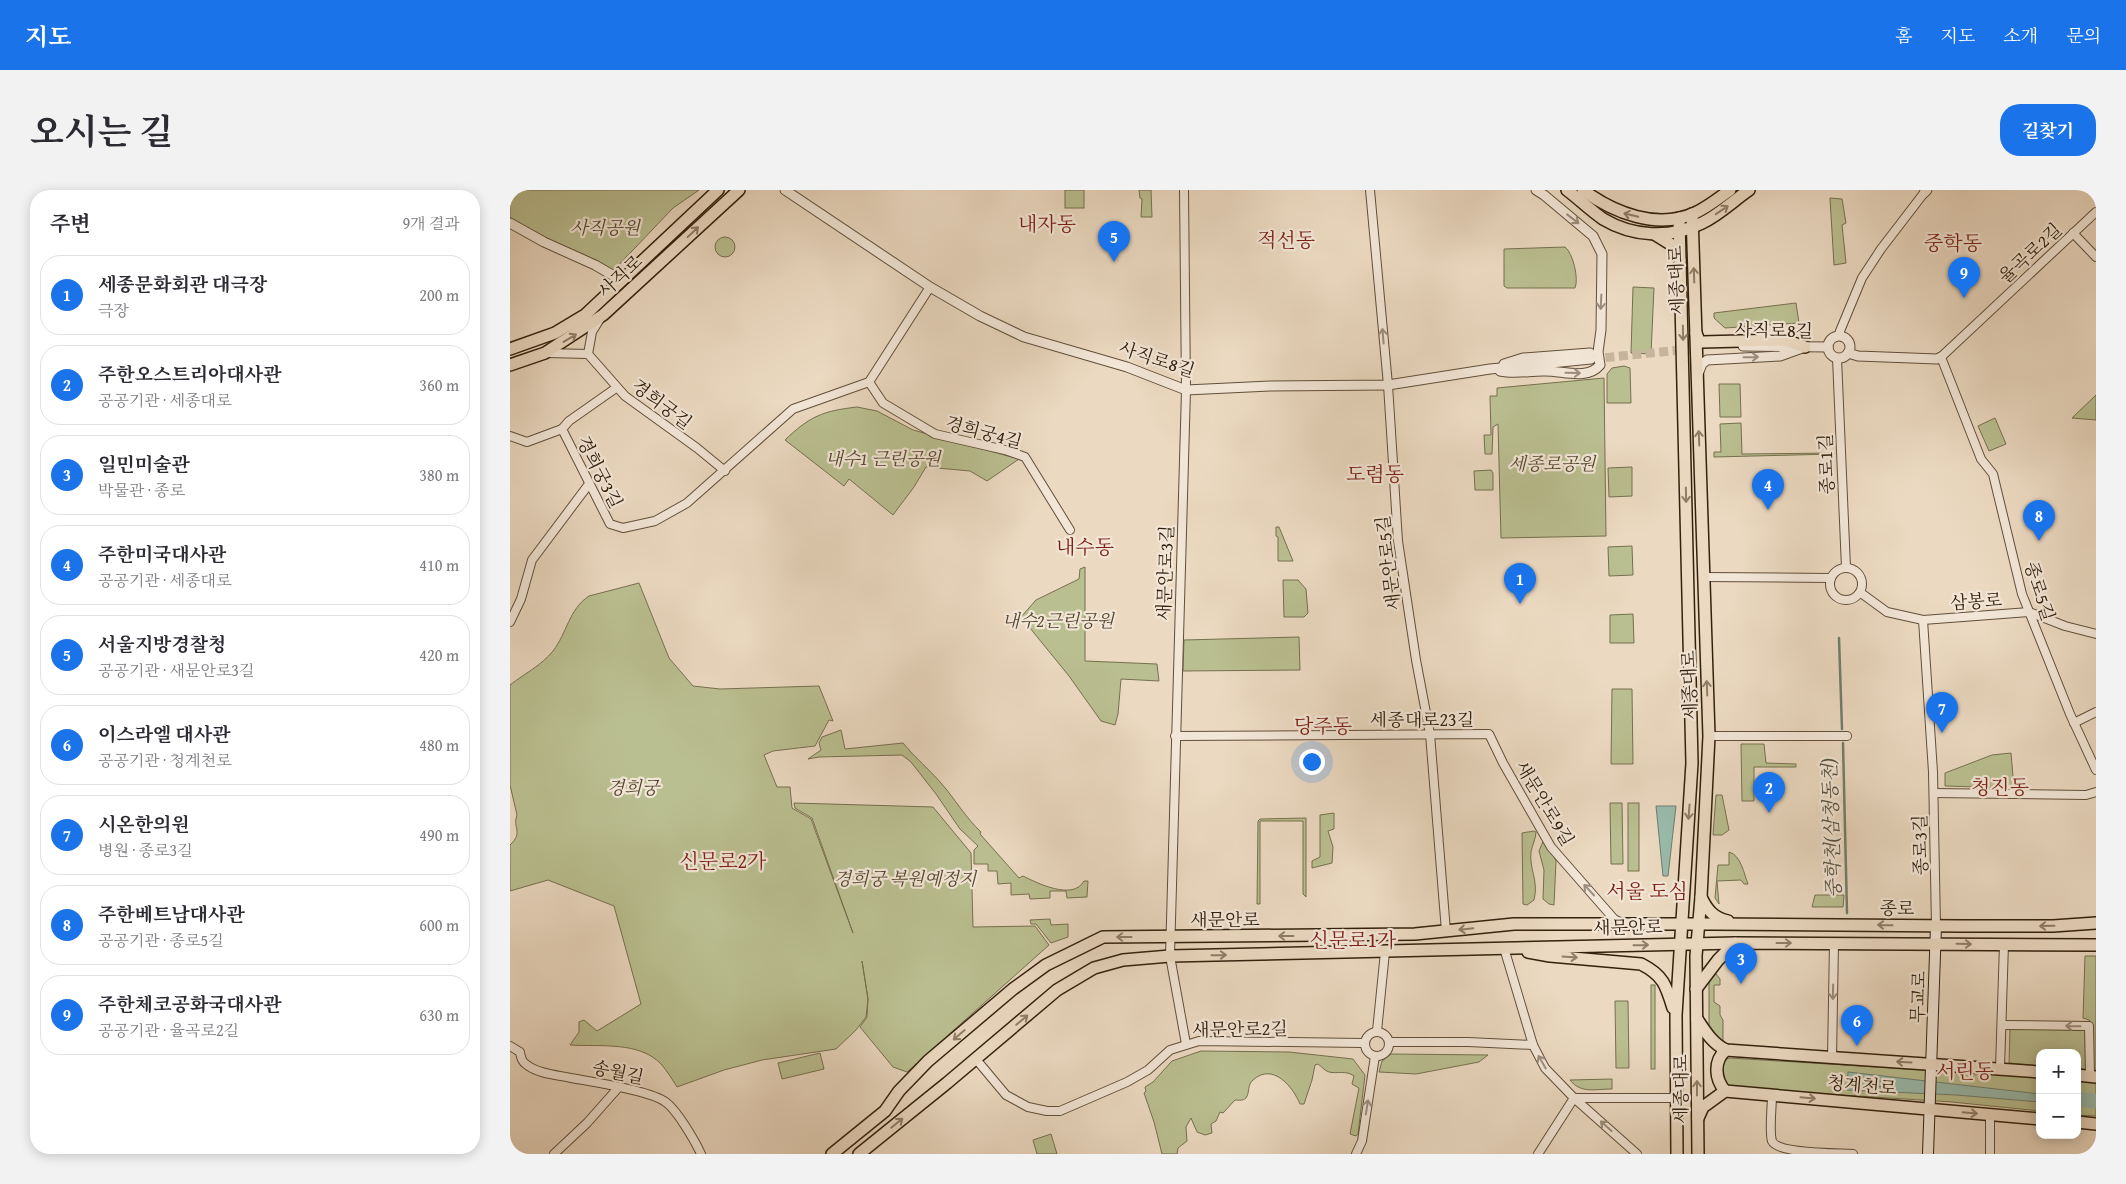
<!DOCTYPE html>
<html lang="ko">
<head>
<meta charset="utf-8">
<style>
	body { margin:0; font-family:"Gentium Book Plus","Noto Serif KR",serif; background:#f2f2f3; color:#2b2b33 }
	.controls { position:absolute; right:15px; bottom:15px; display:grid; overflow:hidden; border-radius:10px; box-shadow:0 2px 12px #0003 }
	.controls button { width:45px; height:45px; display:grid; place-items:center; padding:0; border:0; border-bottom:1px solid #e1e1e2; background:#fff; color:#2b2b33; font:25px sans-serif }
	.you { position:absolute; left:801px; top:571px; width:18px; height:18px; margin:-12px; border:4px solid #fff; border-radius:50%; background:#1a73e8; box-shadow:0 0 0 8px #1a73e833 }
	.badge { display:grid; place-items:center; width:32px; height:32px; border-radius:50%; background:#1a73e8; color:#fff; font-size:16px; font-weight:700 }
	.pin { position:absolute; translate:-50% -41px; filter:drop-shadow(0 1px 2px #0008) }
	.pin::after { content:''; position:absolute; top:26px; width:18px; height:15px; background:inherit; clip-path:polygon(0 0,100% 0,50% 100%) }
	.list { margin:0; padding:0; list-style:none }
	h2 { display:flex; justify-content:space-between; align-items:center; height:65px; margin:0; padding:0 20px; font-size:21px }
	h2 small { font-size:16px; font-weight:400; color:#7c7c81 }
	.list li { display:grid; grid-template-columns:32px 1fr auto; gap:15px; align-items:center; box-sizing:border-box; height:80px; margin:0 10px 10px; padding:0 10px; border:1px solid #e1e1e2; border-radius:20px }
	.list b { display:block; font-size:19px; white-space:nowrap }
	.list p { margin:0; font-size:16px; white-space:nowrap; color:#7c7c81 }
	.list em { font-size:16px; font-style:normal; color:#7c7c81 }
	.map { position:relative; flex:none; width:1586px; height:964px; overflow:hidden; border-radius:20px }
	header { display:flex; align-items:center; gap:30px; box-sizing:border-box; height:70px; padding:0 25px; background:#1a73e8; color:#fff }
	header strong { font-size:24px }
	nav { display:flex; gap:28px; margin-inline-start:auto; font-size:18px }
	.intro { display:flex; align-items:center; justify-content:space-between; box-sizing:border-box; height:120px; padding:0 30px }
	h1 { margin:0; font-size:35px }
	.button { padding:12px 22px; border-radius:20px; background:#1a73e8; color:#fff; font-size:18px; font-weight:700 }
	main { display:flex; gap:30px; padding:0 30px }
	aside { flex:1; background:#fff; border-radius:20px; box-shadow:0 2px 12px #0003 }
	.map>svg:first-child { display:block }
</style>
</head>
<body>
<header>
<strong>지도</strong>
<nav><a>홈</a><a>지도</a><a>소개</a><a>문의</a></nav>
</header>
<div class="intro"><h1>오시는 길</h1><a class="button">길찾기</a></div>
<main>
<aside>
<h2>주변<small>9개 결과</small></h2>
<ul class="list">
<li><span class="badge">1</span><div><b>세종문화회관 대극장</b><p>극장</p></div><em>200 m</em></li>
<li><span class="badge">2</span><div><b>주한오스트리아대사관</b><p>공공기관 · 세종대로</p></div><em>360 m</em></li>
<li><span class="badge">3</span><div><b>일민미술관</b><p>박물관 · 종로</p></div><em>380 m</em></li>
<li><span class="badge">4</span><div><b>주한미국대사관</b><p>공공기관 · 세종대로</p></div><em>410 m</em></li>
<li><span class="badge">5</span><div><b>서울지방경찰청</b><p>공공기관 · 새문안로3길</p></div><em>420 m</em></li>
<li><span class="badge">6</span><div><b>이스라엘 대사관</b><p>공공기관 · 청계천로</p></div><em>480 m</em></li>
<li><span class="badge">7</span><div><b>시온한의원</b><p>병원 · 종로3길</p></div><em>490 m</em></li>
<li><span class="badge">8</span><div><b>주한베트남대사관</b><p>공공기관 · 종로5길</p></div><em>600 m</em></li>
<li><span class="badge">9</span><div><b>주한체코공화국대사관</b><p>공공기관 · 율곡로2길</p></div><em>630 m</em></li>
</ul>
</aside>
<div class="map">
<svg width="1586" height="964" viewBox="0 0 1586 964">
	<rect width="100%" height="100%" fill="#ebd9c1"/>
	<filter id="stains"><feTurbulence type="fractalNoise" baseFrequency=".004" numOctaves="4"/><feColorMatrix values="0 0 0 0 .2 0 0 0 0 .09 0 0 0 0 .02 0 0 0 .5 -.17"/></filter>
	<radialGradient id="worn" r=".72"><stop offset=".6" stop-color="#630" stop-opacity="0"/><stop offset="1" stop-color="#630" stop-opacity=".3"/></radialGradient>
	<g fill="#babf91" stroke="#76704f">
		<polygon points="0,0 189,0 163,18 104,80 98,79 0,31"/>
		<rect x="555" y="0" width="19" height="18"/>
		<polygon points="629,0 641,0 642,27 631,27 632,9 630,8"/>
		<polygon points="1320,8 1332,9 1336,33 1332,35 1336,73 1324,75"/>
		<circle cx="215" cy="57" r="10"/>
		<path d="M1055 57C1063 63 1069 89 1065 98H997L994 96V59Z"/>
		<polygon points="1123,97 1144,98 1141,164 1121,163"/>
		<polygon points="1286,113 1289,133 1215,138 1204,128 1204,123"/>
		<polygon points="1114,176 1120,178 1121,213 1097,213 1097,184 1102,178"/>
		<polygon points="1094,188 1096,346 991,348 988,234 983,237 982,264 975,264 974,245 981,245 980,206 987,206 987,198"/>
		<polygon points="1209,194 1230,194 1231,227 1210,227"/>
		<polygon points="1586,205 1586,230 1562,228"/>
		<path d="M347 217 367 221 403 240 509 269 477 291 460 281 416 277 404 297 383 325 339 289 334 296 275 250C300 226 313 221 347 217Z"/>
		<polygon points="1485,228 1496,254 1479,261 1468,236"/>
		<polygon points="1231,233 1232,264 1324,263 1324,264 1204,267 1204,262 1211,262 1210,234"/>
		<polygon points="1122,277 1122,306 1099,307 1098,278"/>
		<polygon points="981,280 983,283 983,300 965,300 964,281"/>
		<polygon points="766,337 769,337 783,371 768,371 768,347 766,346"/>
		<polygon points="1122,356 1123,385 1099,386 1098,357"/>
		<polygon points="575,377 575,471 647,474 649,491 611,489 608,524 605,535 591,531 559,486 511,427 526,410 569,389 570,379"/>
		<polygon points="773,390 788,390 796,399 798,423 794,427 774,427"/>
		<path d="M129 393 159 468 183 496 210 499 309 496 323 531 319 530 305 556 263 561 254 565 267 597H280L282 618 301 629 343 743 302 628 285 618 284 613 423 617 461 663 463 737 525 736 539 755 397 882 383 877 350 837 357 827 358 809 352 771 358 809 356 827 346 840 326 859 252 870 214 880 167 897C162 889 157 881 151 874 129 851 90 857 60 855L69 842V832L74 830 87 841 131 814 104 716 38 690 0 701V655C14 642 2 638 7 625L0 595V495C14 484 32 475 43 461 57 443 59 419 79 406Z"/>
		<polygon points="1123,424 1124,453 1100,453 1100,425"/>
		<polygon points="789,447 790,480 673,481 674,450"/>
		<polygon points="1102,499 1122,499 1123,574 1101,574"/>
		<path d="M331 540 335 559 393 553C404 567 419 579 431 593 445 609 455 627 471 642L470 644 509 688 513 686C527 693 563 711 574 691H578L577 707 557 708 556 701H540V708L520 709 519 704 501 705V693L488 694 487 681H478V674H464V660L468 656 450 639 426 604 401 572 392 565 309 567 298 569 311 560 309 553 312 547Z"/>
		<polygon points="1231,554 1254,554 1256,573 1286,574 1286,577 1244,577 1244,611 1232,611"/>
		<polygon points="1501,563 1504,598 1435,596 1435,583 1482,565"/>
		<polygon points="1206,605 1212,605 1219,640 1212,645 1203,645"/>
		<polygon points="1100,613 1112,613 1113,674 1101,674"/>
		<rect x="1118" y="613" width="11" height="68"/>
		<polygon points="824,623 824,639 818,641 823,657 822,673 802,678 802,671 810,667 810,625"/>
		<polygon points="796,628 796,707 793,704 793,631 750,631 750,714 747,714 748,631 750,629"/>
		<path d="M1024 641 1026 642C1026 649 1022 655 1021 662 1019 679 1029 691 1024 710L1017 715 1013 714 1012 643Z"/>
		<polygon points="1035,647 1046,671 1044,715 1039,714 1033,709 1034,680 1029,661"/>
		<path d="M1219 662C1231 665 1234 684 1238 694H1234L1231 690 1207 691 1209 714 1205 708 1208 675H1219Z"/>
		<polygon points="1305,705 1334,705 1333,717 1302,717"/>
		<polygon points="540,729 541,735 558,734 558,747 541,753 526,734 521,734 520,730"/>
		<polygon points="1575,766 1586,766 1586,882 1583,882 1582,835 1579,830 1573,828"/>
		<polygon points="1206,784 1210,789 1210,795 1204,795 1204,812 1210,816 1210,825 1213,830 1213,852 1199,842 1199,788 1202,785"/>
		<rect x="1141" y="795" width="4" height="84"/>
		<polygon points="1105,811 1118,811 1119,878 1106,878"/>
		<polygon points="1500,839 1576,840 1576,880 1567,879 1567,863 1530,863 1530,876 1499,873"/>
		<path d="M691 861 779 862 843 869 855 885 848 944 846 946 840 944 849 898 842 894 844 886C836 880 827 884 819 882 815 881 811 876 808 874L805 875 802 890 794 914H790C783 897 763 872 743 890 737 895 740 902 736 908 733 911 729 910 725 910L713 923 710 922 706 931 701 934 702 943 695 945 687 942 681 928 676 937 677 951 668 958 667 964H652L644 932 634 903 636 901 635 897 643 892 662 871Z"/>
		<polygon points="310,863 314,879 272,889 268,873"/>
		<polygon points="881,864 978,865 969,872 906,884 869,882 872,871"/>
		<polygon points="1220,868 1530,887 1530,921 1442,912 1221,898 1211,891 1212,872 1215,869"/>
		<path d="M1102 889V899C1085 899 1071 904 1060 890Z"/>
		<polygon points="1567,890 1586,892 1586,926 1567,925"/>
		<polygon points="541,944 547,964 527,964 523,950"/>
	</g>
	<g fill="#99bbad" stroke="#707d6d">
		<polygon points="1146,616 1166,616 1158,686 1153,686"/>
		<polygon points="1338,882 1530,904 1530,912 1446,905 1337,900"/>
	</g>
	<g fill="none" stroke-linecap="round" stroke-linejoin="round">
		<polygon stroke="#666e5d" stroke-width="1" points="1345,889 1383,892 1385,895 1383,897 1344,896 1342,893"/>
		<g stroke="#707d6d" stroke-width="2.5">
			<polyline points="1329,448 1332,539"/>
			<polyline points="1333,553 1337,723"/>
		</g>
		<polyline stroke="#99bbad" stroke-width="15" points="1567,909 1586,911"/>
		<polyline stroke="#c6b49d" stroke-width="9" stroke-dasharray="9 4.5" stroke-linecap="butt" points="1082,169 1190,158"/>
		<defs>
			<g id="minor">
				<polyline points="674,0 676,200 660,766 676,854"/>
				<polyline points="860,0 878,195 888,351 906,470 920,544 936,741"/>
				<polyline points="1586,22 1431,167 1471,269 1483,284 1512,404 1560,524 1586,580"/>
				<polyline points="1563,43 1586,67"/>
				<polyline points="1329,146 1330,141 1352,88 1371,59 1414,3"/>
				<polyline points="36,163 78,164 115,206 187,258 215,281"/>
				<polyline points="78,164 82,142 90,129"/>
				<polyline points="1327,168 1336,378"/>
				<polyline points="359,192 373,213 425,244 495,260 515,267 560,340"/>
				<polyline points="106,198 59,231 52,239 100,334 113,338 145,331 177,313 283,219 359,192 420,97"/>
				<polyline points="0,246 17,252 52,239"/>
				<circle cx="1336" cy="394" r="16"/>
				<polyline points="1193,387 1321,388"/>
				<polyline points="1351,403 1377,422 1413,430 1519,422 1555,436 1586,444"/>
				<polyline points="1413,430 1423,582 1426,736"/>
				<polyline points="0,432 11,409 22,370 79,294"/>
				<polyline points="1564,533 1586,522"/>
				<polyline points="665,546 979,544 993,573 1041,657 1104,729 1110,732"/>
				<polyline points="1199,546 1337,546"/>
				<polyline points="1424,603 1576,605 1586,602"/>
				<polyline points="994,758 1023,855 1035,878 1064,908 1127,964"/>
				<polyline points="1492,835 1579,836 1580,886"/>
				<polyline points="867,841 875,762"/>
				<circle cx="867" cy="854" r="12"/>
				<polyline points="879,852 958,852 1023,855"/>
				<path d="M0 856 10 862C11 868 12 872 17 875 29 884 47 885 61 888 83 892 137 900 154 911 166 918 185 951 191 964"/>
				<polyline points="465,868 496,905 518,917 537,921 550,921 617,892 638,880 660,860 689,851 854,853"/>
				<polyline points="1322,868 1324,753"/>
				<polyline points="1490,878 1494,754"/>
				<path d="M1262 905C1262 917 1259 941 1262 951 1268 964 1328 963 1343 964"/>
				<polyline points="1064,908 1166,908"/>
				<polyline points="44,964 77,933 108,898"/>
				<polyline points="846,964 852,951 865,866"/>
				<polyline points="1028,964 1064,908"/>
				<polyline points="1480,964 1480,925"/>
			</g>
			<g id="tertiary">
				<polyline points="275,0 420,97 470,126 514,147 617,177 676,200 760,196 878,195 980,179 1081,169"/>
				<polyline points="1414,3 1417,0"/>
				<polyline points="0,33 34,52 85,75 111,90"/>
				<circle cx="1329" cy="157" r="11"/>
				<polyline points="1233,156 1318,157"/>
				<polyline points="1338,163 1348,166 1427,169 1431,167"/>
				<polyline points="994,174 1013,168 1080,163"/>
				<path d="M990 181C1005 184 1018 181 1033 181 1051 180 1077 191 1090 175L1088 162 1091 140 1092 64 1083 46 1034 5 1026 0"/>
				<polyline points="1188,184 1192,174 1197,170 1270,166 1295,157"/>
			</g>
			<polyline id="secondary" points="1418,964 1426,736"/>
			<g id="primary">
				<path d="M1057 0C1069 9 1080 20 1093 29 1123 47 1160 49 1192 33 1209 25 1223 11 1239 0"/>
				<path d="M1073 0C1104 23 1147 40 1185 23 1198 17 1209 8 1220 0"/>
				<polyline points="1182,24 1199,546 1191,707 1186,766 1188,964"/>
				<polyline points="1146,45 1162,55 1170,70"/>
				<polyline points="1186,143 1189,151 1192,152 1275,150 1295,157"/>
				<polyline points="0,159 45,143 75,125 208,0"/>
				<polyline points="0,175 35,163 93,125 229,0"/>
				<path d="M1191 707C1197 720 1204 728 1218 731"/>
				<path d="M1018 762 1040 766 1131 774C1153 785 1156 795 1163 818"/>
				<polyline points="1186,799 1208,770 1225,753"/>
				<path d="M1187 829C1195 841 1202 853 1216 860L1530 882"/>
				<polyline points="1567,885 1586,887"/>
				<path d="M1215 901C1205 889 1203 871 1216 860"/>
				<polyline points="1188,928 1193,917 1215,901 1530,929"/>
				<polyline points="1567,932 1586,934"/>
				<polyline points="322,964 375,921 389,901 418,871 503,799 536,775 593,747 905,744 1004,734 1204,734 1450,736 1543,736 1586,733"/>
				<polyline points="349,964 437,893 547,800 584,778 613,770 660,766 1225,753 1586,755"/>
				<polyline points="1167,964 1166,825 1182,573 1169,28"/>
			</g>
		</defs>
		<use href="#minor" stroke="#614f3a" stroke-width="10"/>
		<use href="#tertiary" stroke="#614f3a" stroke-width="11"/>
		<use href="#secondary" stroke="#33210d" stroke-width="12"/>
		<use href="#primary" stroke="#33210d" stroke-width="14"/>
		<use href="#minor" stroke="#f2e6d7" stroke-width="8"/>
		<use href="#tertiary" stroke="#f2e6d7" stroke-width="9"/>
		<use href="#secondary" stroke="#f2e6d7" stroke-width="10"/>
		<use href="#primary" stroke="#ebd9c1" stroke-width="11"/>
	</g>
	<defs><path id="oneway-shaft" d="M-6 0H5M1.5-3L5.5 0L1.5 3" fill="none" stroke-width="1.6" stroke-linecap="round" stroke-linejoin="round" transform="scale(1.25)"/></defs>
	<g stroke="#8f7d67">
		<use href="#oneway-shaft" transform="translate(1212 20) rotate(-34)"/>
		<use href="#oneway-shaft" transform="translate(1121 25) rotate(-167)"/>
		<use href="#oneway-shaft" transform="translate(183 42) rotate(-43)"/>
		<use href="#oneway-shaft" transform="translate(1184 85) rotate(-92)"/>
		<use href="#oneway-shaft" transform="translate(1173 143) rotate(89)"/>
		<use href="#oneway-shaft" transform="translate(60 148) rotate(-31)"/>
		<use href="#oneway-shaft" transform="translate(1189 248) rotate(-92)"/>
		<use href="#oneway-shaft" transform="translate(1176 305) rotate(89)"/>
		<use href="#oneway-shaft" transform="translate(1197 498) rotate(-92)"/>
		<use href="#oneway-shaft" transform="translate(1179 622) rotate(94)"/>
		<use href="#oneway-shaft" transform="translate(1375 735) rotate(-179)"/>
		<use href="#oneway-shaft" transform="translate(1537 736) rotate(179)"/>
		<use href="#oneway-shaft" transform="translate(956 739) rotate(174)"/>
		<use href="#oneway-shaft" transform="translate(776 746) rotate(180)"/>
		<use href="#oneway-shaft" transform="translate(614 747) rotate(180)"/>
		<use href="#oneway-shaft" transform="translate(1274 753)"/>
		<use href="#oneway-shaft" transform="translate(1454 754) rotate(1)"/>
		<use href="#oneway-shaft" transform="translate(1131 755) rotate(-1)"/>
		<use href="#oneway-shaft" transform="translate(709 765) rotate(-1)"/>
		<use href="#oneway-shaft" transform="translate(1060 767) rotate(4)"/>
		<use href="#oneway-shaft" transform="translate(512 830) rotate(-40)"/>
		<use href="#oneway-shaft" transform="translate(449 845) rotate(139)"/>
		<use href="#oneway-shaft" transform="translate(1394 872) rotate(-177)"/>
		<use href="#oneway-shaft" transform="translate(1187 898) rotate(-90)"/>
		<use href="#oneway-shaft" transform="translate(1298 908) rotate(5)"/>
		<use href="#oneway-shaft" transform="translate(1460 923) rotate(5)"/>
		<use href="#oneway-shaft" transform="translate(387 933) rotate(-39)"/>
	</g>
	<g stroke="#9c8d7c">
		<use href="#oneway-shaft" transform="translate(1063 29) rotate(38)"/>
		<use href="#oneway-shaft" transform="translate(1091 112) rotate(93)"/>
		<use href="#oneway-shaft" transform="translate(873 146) rotate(-95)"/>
		<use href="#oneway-shaft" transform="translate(1241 167) rotate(-1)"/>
		<use href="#oneway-shaft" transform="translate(1063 183) rotate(1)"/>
		<use href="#oneway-shaft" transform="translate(1079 700) rotate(-133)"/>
		<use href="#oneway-shaft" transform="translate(1323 802) rotate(91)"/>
		<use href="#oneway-shaft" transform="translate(1563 836) rotate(-179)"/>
		<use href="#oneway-shaft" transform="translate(1032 872) rotate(-120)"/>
		<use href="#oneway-shaft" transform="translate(857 917) rotate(-81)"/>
		<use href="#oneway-shaft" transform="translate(1096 936) rotate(-138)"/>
	</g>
	<g text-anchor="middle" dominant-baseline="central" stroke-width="4.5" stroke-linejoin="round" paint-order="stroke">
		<g font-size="18" font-style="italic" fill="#55482e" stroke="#f2e6d7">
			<text x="95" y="37">사직공원</text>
			<text x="373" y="268">내수1 근린공원</text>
			<text x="1042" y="273">세종로공원</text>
			<text x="548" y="430">내수2근린공원</text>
			<text x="123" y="597">경희궁</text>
			<text x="395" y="688">경희궁 복원예정지</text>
		</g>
		<g font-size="18" fill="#33210d" stroke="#f2e6d7">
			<text transform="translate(1520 63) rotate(-43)">율곡로2길</text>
			<text transform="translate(110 86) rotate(-43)">사직로</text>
			<text transform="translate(1166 90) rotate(-92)">세종대로</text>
			<text transform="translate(1264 140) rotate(1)">사직로8길</text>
			<text transform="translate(647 169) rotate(18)">사직로8길</text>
			<text transform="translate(152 214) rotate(37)">경희궁길</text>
			<text transform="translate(474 242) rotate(15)">경희궁4길</text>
			<text transform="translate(1316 274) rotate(-92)">종로1길</text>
			<text transform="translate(90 282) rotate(63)">경희궁3길</text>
			<text transform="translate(878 373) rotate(-97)">새문안로5길</text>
			<text transform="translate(655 383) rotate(-88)">새문안로3길</text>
			<text transform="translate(1530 401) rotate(72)">종로5길</text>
			<text transform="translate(1466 411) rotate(-4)">삼봉로</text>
			<text transform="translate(1179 495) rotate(-92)">세종대로</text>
			<text x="912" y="529">세종대로23길</text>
			<text transform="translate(1035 613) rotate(59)">새문안로9길</text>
			<text transform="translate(1410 655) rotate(-91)">종로3길</text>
			<text transform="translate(1387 718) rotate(1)">종로</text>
			<text x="715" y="729">새문안로</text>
			<text transform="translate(1118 737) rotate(-1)">새문안로</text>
			<text transform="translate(1408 807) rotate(-88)">무교로</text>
			<text transform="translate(730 839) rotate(-1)">새문안로2길</text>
			<text transform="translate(108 882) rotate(12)">송월길</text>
			<text transform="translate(1352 895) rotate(5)">청계천로</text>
			<text transform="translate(1170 899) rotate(-90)">세종대로</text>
		</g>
		<g font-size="19" font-style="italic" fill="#524f3d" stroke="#f2e6d7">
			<text transform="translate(1321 638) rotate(-92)">중학천(삼청동천)</text>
		</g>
		<g font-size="20" fill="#7a1f14" stroke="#f2e6d7">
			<text x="537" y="33">내자동</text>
			<text x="776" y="49">적선동</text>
			<text x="1443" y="52">중학동</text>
			<text x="865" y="283">도렴동</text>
			<text x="575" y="356">내수동</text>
			<text x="813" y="535">당주동</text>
			<text x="1490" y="596">청진동</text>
			<text x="213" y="670">신문로2가</text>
			<text x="1137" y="700">서울 도심</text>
			<text x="843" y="749">신문로1가</text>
			<text x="1455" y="880">서린동</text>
		</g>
	</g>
	<rect width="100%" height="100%" filter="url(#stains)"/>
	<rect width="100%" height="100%" fill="url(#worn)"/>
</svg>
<div class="controls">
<button>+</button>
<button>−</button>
</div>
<div class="you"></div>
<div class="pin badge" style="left:1010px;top:414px">1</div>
<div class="pin badge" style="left:1259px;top:623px">2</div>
<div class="pin badge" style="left:1231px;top:794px">3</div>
<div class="pin badge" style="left:1258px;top:320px">4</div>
<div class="pin badge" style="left:604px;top:72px">5</div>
<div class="pin badge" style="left:1347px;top:856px">6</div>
<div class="pin badge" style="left:1432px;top:543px">7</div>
<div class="pin badge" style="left:1529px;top:351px">8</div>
<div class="pin badge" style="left:1454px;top:108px">9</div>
</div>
</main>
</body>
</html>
